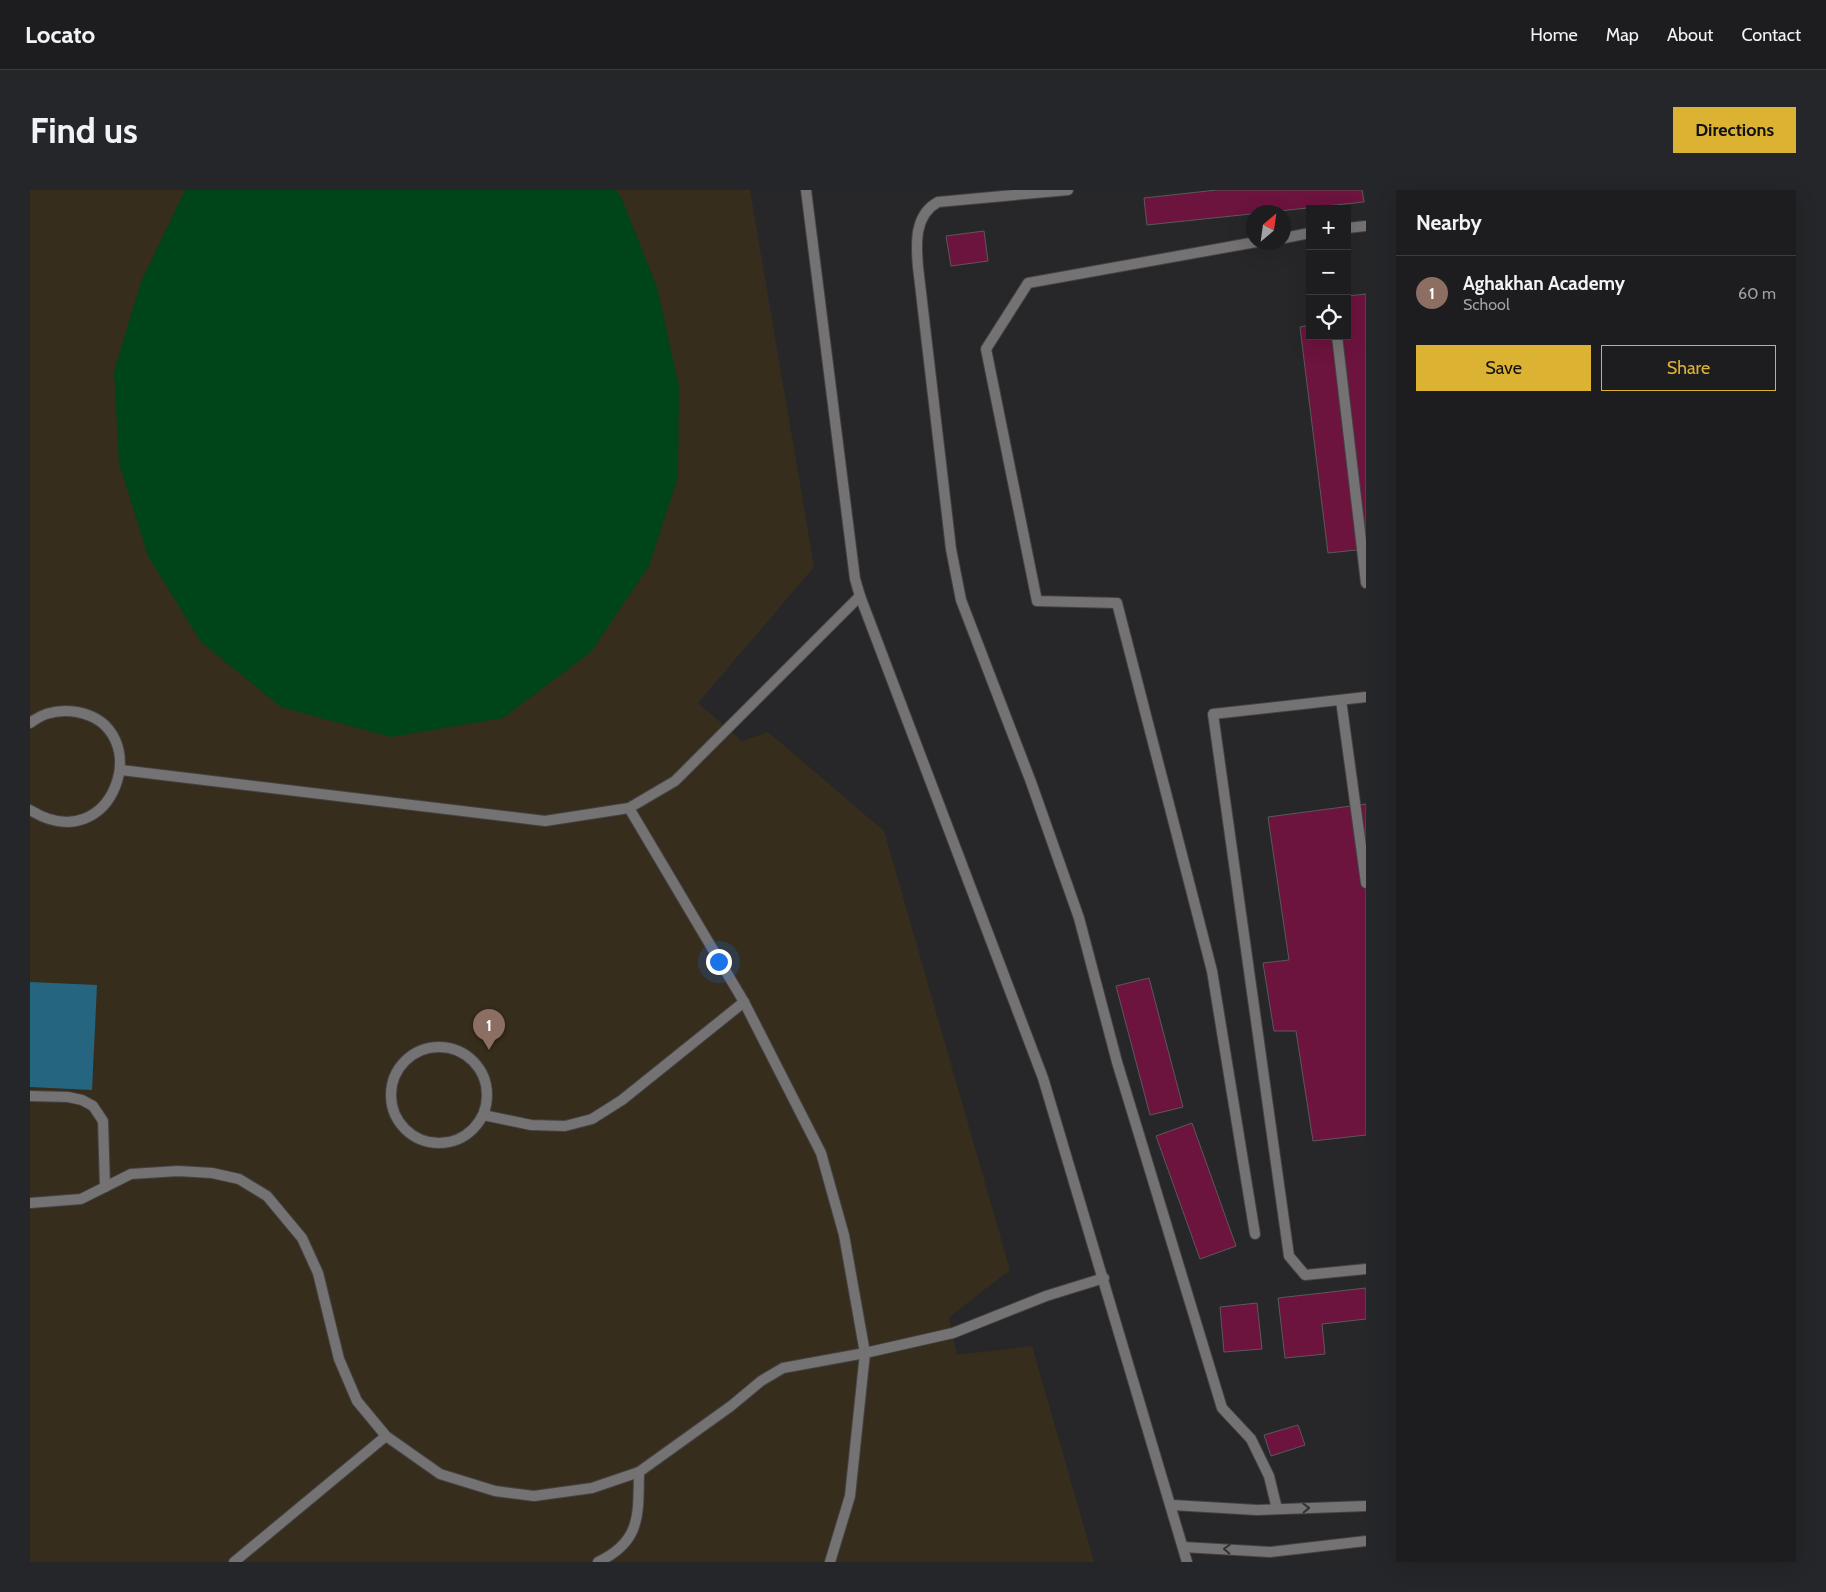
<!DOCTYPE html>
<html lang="en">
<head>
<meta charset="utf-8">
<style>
	body { margin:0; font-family:Cabin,sans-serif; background:#252629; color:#f1f3f6 }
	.controls { position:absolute; right:15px; top:15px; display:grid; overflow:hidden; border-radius:0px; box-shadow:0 5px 20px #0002 }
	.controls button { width:45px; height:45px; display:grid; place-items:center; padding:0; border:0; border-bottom:1px solid #3b3b3e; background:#1d1d20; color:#f1f3f6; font:25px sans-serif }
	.compass { position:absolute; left:1216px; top:15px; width:45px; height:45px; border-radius:50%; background:#1d1d20; box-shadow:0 5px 20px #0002; rotate:29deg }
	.you { position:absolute; left:688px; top:771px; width:18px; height:18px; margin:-12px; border:4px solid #fff; border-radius:50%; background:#1a73e8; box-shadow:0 0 0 8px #1a73e833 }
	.badge { display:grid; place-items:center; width:32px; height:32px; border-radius:50%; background:#dcb233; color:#fff; font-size:16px; font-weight:700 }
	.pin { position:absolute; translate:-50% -41px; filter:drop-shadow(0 1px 2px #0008) }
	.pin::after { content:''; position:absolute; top:26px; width:18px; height:15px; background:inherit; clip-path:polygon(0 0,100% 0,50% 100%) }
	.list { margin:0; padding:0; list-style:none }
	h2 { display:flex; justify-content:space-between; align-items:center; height:65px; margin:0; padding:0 20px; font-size:21px }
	h2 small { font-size:16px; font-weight:400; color:#a0a2a5 }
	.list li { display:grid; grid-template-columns:32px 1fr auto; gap:15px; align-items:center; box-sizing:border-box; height:75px; padding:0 20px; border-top:1px solid #3b3b3e }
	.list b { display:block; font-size:19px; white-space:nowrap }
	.list p { margin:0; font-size:16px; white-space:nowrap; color:#a0a2a5 }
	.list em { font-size:16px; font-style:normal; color:#a0a2a5 }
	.actions { display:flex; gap:10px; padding:15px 20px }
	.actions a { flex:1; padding:11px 0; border:1px solid #dcb233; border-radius:0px; text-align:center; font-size:18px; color:#dcb233 }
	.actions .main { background:#dcb233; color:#111 }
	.icon { flex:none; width:28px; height:28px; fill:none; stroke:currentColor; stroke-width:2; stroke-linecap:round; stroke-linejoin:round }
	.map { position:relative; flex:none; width:1336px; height:1372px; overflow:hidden; border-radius:0px }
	header { display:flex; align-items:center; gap:30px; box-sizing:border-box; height:70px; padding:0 25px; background:#1d1d20; border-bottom:1px solid #3b3b3e }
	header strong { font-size:24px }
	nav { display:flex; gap:28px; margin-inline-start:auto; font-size:18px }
	.intro { display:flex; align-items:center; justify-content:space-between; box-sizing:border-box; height:120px; padding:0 30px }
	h1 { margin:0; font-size:35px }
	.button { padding:12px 22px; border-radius:0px; background:#dcb233; color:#111; font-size:18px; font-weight:700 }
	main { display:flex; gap:30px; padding:0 30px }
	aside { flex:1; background:#1d1d20; border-radius:0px; box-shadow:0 5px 20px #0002 }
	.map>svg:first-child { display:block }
</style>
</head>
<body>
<header>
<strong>Locato</strong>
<nav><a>Home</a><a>Map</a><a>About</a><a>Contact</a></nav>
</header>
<div class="intro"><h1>Find us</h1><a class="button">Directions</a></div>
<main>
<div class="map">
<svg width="1336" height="1372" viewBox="0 0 1336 1372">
	<rect width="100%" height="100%" fill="#27272a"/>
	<polygon fill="#372d1d" points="0,0 720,0 784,377 668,513 712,551 738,542 854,641 980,1080 919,1127 927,1165 1002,1156 1064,1372 0,1372"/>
	<polygon fill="#004419" points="155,0 585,0 591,7 627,97 649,197 648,287 619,376 561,462 473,528 361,547 251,517 171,452 118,366 89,273 84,181 111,92"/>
	<polygon fill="#25657f" points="0,792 67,795 62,900 0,897"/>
	<g fill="#6c133e" stroke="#5c5859">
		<polygon points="1187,0 1332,0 1334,12 1117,35 1114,8"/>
		<polygon points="954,41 958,71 921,76 916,46"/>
		<polygon points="1336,104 1336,359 1298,363 1270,137 1280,135 1280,146 1317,146 1317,106"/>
		<polygon points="1336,614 1336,945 1283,951 1266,841 1244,841 1233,773 1259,770 1238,627"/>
		<polygon points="1119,788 1153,917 1120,925 1086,796"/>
		<polygon points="1162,933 1206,1056 1170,1069 1126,946"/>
		<polygon points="1336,1098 1336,1129 1292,1134 1295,1164 1255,1168 1248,1108"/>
		<polygon points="1227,1113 1232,1159 1194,1162 1190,1117"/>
		<polygon points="1268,1235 1275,1255 1241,1266 1234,1245"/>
	</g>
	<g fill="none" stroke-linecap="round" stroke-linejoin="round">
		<defs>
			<g id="service">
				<path d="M1038 0 908 12C884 25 886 54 888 77L921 359 931 410 1001 592 1049 728 1087 872 1192 1218 1221 1249 1239 1286 1247 1319"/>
				<polyline points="1317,38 1336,36"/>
				<polyline points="1254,48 1280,43"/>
				<polyline points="1307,146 1336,393"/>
				<polyline points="1336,507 1183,524 1259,1066 1275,1085 1336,1079"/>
				<polyline points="1311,510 1336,693"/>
				<path d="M0 533C14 522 30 519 47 522 128 537 84 672 0 620"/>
				<polyline points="91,580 515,631 599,618 645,591 830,406"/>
				<polyline points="599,618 714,812 791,963 814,1045 835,1163 820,1306 800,1372"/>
				<circle cx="409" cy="905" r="48"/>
				<polyline points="0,906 38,907 52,910 63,916 73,931 75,997"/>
				<polyline points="453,925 501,935 535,936 562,929 592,910 714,812"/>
				<polyline points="0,1013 51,1009 101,984 148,981 182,983 209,989 237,1006 272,1048 288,1083 309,1169 327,1211 356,1246 410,1284 465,1301 504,1306 562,1298 609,1282 701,1216 731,1191 753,1178 835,1163 923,1143 1016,1106 1074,1088"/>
				<polyline points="1225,1044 1182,781 1087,413 1007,411 956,159 998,93 1226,52"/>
				<polyline points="1227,1320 1336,1316"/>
				<polyline points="1240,1362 1336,1351"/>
				<polyline points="204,1372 356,1246"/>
				<path d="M568 1372C612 1351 608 1324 609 1282"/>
			</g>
			<g id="minor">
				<polyline points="1142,1315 1227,1320"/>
				<polyline points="1153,1357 1240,1362"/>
			</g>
			<polyline id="tertiary" points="776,0 825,389 830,406 1013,888 1157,1372"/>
		</defs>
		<use href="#service" stroke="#434346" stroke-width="12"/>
		<use href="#minor" stroke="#434346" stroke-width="12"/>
		<use href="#tertiary" stroke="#434346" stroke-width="12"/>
		<use href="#service" stroke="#747272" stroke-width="10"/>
		<use href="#minor" stroke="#747272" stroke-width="10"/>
		<use href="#tertiary" stroke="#747272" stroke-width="10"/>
	</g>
	<defs><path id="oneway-chevron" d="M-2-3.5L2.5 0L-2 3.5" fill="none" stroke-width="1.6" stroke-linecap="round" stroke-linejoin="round" transform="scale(1.25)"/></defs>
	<g stroke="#333233">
		<use href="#oneway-chevron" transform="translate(1276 1318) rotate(-2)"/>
		<use href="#oneway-chevron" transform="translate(1197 1359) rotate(-177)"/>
	</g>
</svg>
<div class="controls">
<button>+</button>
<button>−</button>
<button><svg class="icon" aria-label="locate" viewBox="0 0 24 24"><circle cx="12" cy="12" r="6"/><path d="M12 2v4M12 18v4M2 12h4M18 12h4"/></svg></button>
</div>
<svg class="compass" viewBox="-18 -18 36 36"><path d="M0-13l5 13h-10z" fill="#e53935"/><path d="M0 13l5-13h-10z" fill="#a0a2a5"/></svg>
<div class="you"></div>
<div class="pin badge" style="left:459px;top:860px;background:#8d6e63">1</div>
</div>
<aside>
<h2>Nearby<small></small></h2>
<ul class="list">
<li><span class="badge" style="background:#8d6e63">1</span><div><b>Aghakhan Academy</b><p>School</p></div><em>60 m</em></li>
</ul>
<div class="actions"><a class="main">Save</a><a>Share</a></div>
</aside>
</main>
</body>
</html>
